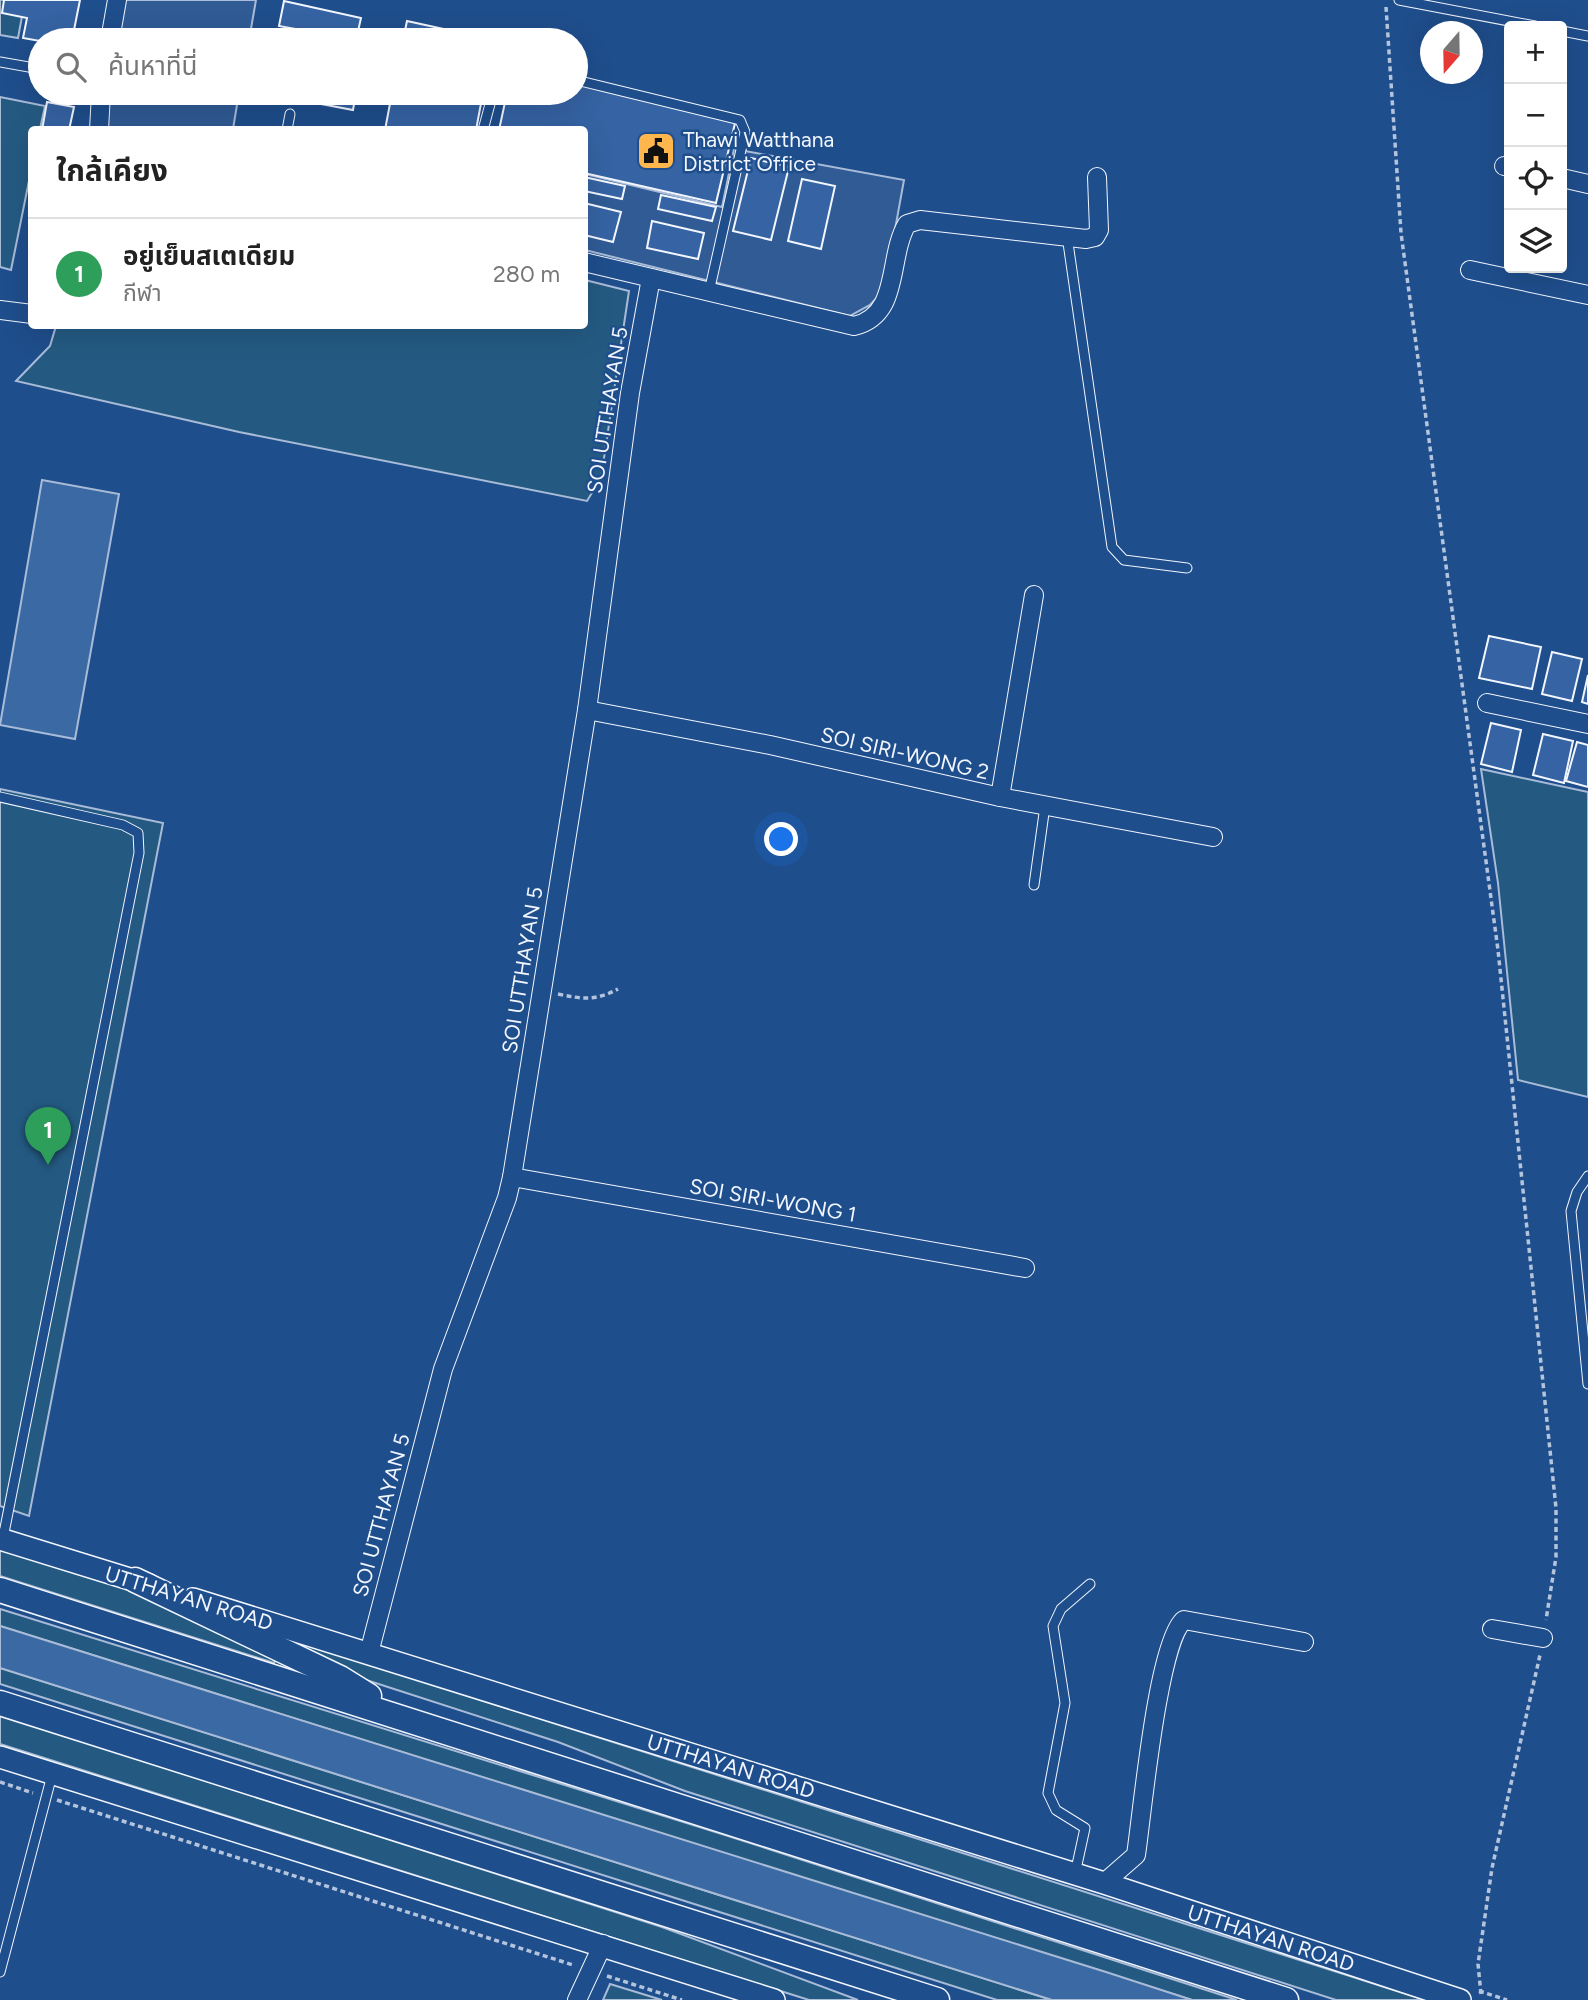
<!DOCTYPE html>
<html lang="th">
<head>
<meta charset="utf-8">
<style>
	body { margin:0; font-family:Figtree,"Noto Sans Thai",sans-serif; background:#f2f2f2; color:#222 }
	.controls { position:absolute; right:21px; top:21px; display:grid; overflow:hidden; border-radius:7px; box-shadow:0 7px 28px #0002 }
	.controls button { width:63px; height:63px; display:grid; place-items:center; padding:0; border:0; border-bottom:2px solid #e0e0e0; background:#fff; color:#222; font:35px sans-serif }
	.compass { position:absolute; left:1420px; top:21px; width:63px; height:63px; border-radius:50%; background:#fff; box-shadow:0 7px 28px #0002; rotate:200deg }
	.you { position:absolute; left:782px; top:840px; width:24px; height:24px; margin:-18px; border:5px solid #fff; border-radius:50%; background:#1a73e8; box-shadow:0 0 0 10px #1a73e833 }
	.badge { display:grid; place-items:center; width:46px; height:46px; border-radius:50%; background:#111827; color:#fff; font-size:23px; font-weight:700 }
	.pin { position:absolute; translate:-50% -58px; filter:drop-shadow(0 2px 4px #0008) }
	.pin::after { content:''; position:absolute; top:37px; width:24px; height:21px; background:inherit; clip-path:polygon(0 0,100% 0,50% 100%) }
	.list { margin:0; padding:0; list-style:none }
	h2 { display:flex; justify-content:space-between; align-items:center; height:91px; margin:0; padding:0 28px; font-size:30px }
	h2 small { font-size:23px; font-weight:400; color:#767676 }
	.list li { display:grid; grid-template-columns:46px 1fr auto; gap:21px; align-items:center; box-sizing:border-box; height:112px; padding:0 28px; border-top:2px solid #e0e0e0 }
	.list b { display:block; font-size:26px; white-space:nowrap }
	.list p { margin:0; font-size:23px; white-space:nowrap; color:#767676 }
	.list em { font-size:23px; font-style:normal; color:#767676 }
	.icon { flex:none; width:38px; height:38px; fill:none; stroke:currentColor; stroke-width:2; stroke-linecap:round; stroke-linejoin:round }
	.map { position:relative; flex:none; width:1588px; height:2000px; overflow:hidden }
	.search { position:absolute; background:#fff; box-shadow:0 7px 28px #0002; left:28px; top:28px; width:560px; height:77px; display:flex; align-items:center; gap:18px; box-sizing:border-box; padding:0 24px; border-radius:38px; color:#767676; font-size:26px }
	.panel { position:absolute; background:#fff; box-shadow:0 7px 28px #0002; left:28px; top:126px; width:560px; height:203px; border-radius:7px }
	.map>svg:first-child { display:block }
</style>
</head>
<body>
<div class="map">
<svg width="1588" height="2000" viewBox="0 0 1588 2000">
	<rect width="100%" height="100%" fill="#1f4e8c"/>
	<g fill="#245a82" stroke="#a8bbd7" stroke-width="2">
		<polygon points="0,0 25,0 18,38 0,35"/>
		<polygon points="0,97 45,106 40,129 32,130 31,171 11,270 0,267"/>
		<polygon points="585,280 629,291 601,478 587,501 239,432 16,381 50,346 56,326 584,326"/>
		<polygon points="1481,769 1588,792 1588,1097 1518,1080 1498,883"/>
		<polygon points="0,789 163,823 29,1516 0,1506"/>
		<polygon points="0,1548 140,1592 277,1657 274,1663 0,1576"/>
		<polygon points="0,1609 725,1835 1237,2000 1192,2000 0,1626"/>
		<polygon points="289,1639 1425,2000 1336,2000 685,1791 558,1742 357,1677 286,1647"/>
		<polygon points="0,1668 1052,2000 997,2000 0,1684"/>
		<polygon points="0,1715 662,1927 858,2000 809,2000 0,1744"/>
		<polygon points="610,1984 662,2000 603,2000"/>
	</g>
	<g fill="#305b95" stroke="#a8bbd7" stroke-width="2">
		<polygon points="118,0 256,0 249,40 111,40"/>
		<polygon points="102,93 239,93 233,129 95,130"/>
		<polygon points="734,149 904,180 884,290 870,305 850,316 585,250 585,174 722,207"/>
	</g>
	<g fill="#3b69a3" stroke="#a8bbd7" stroke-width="2">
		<polygon points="42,480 119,494 75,739 0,725"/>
		<polygon points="0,1626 1106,1972 1192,2000 1052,2000 0,1668"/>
	</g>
	<g fill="#3563a3" stroke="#f2f6ff" stroke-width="2">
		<polygon points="4,0 80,0 72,40 40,41 23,38 27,18 2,13"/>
		<polygon points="284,1 361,18 356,40 279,26"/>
		<polygon points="407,21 494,40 403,40"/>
		<polygon points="273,33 312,40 272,40"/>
		<polygon points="576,82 736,119 716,203 584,173 584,130 499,130 507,93 527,95 527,93 576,93"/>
		<polygon points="263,93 356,93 353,110"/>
		<polygon points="392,93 483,93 476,130 385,130"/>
		<polygon points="47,102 74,107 69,130 42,130"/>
		<polygon points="751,158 789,167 771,240 733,231"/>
		<polygon points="584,177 625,186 622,199 584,191"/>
		<polygon points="802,179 835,186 821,249 788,241"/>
		<polygon points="661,195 716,207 712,221 658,209"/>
		<polygon points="584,203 621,212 613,242 584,235"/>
		<polygon points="652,221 704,233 698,259 647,248"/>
		<polygon points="1489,636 1541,647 1532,689 1479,678"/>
		<polygon points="1552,652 1582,659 1572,701 1542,694"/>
		<polygon points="1588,675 1588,704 1582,702"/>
		<polygon points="1491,723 1521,730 1512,772 1481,764"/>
		<polygon points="1543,734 1573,741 1564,783 1533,775"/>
		<polygon points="1577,742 1588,745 1588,787 1566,781"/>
	</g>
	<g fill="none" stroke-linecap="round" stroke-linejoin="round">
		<defs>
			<g id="service">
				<polyline points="1399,0 1535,26"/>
				<polyline points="1562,31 1588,36"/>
				<polyline points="0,62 40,69"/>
				<polyline points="576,80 740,120 745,132 709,292"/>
				<polyline points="287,130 290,114"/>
				<polyline points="483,130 493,93"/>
				<polyline points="1067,236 1112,547 1124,560 1187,568"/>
				<polyline points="0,797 123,825 138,833 139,853 3,1538"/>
				<polyline points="1034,885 1045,806"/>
				<polyline points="1588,1176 1577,1192 1571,1211 1588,1384"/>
				<polyline points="1075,1874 1085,1828 1056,1810 1048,1793 1065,1703 1053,1626 1061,1609 1090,1584"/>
				<polyline points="0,1972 52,1775"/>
			</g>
			<g id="minor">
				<polyline points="110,40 117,0"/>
				<polyline points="99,130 101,93"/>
				<polyline points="1504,166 1509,167"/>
				<polyline points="1562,178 1588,184"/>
				<path d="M584 262 854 326C901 315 887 258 907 224L920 220 1086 239 1095 237 1099 230 1097 177"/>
				<polyline points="1470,270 1588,295"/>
				<polyline points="0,310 32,314"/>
				<polyline points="1487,703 1588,724"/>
				<polyline points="587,710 770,745 1000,797 1213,837"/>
				<polyline points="1000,797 1034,595"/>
				<polyline points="512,1177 1025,1268"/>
				<polyline points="1492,1629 1543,1638"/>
				<polyline points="369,1653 443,1369 507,1198 512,1177 587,710 630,393 651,278"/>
				<path d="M1104 1883 1136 1855C1142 1815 1158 1640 1184 1620L1304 1642"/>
				<polyline points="577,2000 603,1944"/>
			</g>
			<g id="tertiary">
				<polyline points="0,1539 149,1585"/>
				<polyline points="193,1599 1104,1883 1460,2000"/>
				<polyline points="0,1757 774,2000"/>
			</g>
			<g id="secondary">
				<polyline points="135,1580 340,1678 369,1696"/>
				<polyline points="0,1590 1286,2000"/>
				<polyline points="0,1703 937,2000"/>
			</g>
		</defs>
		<use href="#service" stroke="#f2f6ff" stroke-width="11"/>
		<use href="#minor" stroke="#f2f6ff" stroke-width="20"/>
		<use href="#tertiary" stroke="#f2f6ff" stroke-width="24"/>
		<use href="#secondary" stroke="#f2f6ff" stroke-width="27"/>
		<g stroke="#b3c4dc" stroke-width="3.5" stroke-dasharray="5 3.5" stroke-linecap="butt">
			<polyline points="1386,7 1401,233 1498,950 1556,1508 1556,1557 1546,1620"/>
			<path d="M558 994C581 999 596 1001 618 989"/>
			<polyline points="0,1782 33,1793"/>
			<polyline points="57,1800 573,1965"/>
			<polyline points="607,1976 682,2000"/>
			<polyline points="1479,1991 1507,2000"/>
			<polyline points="1481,1994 1478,1964 1492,1868 1540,1655"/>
		</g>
		<use href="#service" stroke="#1f4e8c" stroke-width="9"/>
		<use href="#minor" stroke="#1f4e8c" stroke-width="18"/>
		<use href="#tertiary" stroke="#1f4e8c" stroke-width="21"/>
		<use href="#secondary" stroke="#1f4e8c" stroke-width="24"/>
	</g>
	<defs>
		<symbol id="civic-square" viewBox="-11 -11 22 22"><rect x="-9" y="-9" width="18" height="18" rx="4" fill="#ffb74d" stroke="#1f4e8c"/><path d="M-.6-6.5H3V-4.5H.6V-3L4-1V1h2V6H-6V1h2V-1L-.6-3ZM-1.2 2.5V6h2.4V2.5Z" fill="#111"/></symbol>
	</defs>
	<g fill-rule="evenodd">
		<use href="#civic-square" x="634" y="129" width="44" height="44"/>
	</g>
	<g text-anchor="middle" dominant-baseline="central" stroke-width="5" stroke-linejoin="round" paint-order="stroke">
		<g font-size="21" fill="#f2f6ff" stroke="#1f4e8c" text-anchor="start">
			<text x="683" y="139">Thawi Watthana<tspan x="683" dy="24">District Office</tspan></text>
		</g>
		<g font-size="21" fill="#f2f6ff" stroke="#1f4e8c">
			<text transform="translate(607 410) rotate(-81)">SOI UTTHAYAN 5</text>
			<text transform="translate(905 753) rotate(13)">SOI SIRI-WONG 2</text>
			<text transform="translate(522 970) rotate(-81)">SOI UTTHAYAN 5</text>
			<text transform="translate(773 1200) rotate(10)">SOI SIRI-WONG 1</text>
			<text transform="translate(381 1515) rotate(-75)">SOI UTTHAYAN 5</text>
			<text transform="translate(189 1598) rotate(17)">UTTHAYAN ROAD</text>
			<text transform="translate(731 1766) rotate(17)">UTTHAYAN ROAD</text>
			<text transform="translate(1271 1938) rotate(18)">UTTHAYAN ROAD</text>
		</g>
	</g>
</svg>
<div class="controls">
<button>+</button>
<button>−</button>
<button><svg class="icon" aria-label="locate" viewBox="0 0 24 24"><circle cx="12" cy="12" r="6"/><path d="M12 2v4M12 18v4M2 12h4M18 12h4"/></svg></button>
<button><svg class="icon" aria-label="layers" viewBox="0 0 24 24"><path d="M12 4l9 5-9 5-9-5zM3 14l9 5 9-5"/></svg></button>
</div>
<svg class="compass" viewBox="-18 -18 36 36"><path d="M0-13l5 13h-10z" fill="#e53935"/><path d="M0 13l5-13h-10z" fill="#767676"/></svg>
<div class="you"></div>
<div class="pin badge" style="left:48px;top:1165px;background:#2e9e5b">1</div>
<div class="search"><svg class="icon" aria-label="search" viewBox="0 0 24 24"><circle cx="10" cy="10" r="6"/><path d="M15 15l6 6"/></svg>ค้นหาที่นี่</div>
<section class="panel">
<h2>ใกล้เคียง<small></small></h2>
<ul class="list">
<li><span class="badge" style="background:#2e9e5b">1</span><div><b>อยู่เย็นสเตเดียม</b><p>กีฬา</p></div><em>280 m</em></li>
</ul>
</section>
</div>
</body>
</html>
